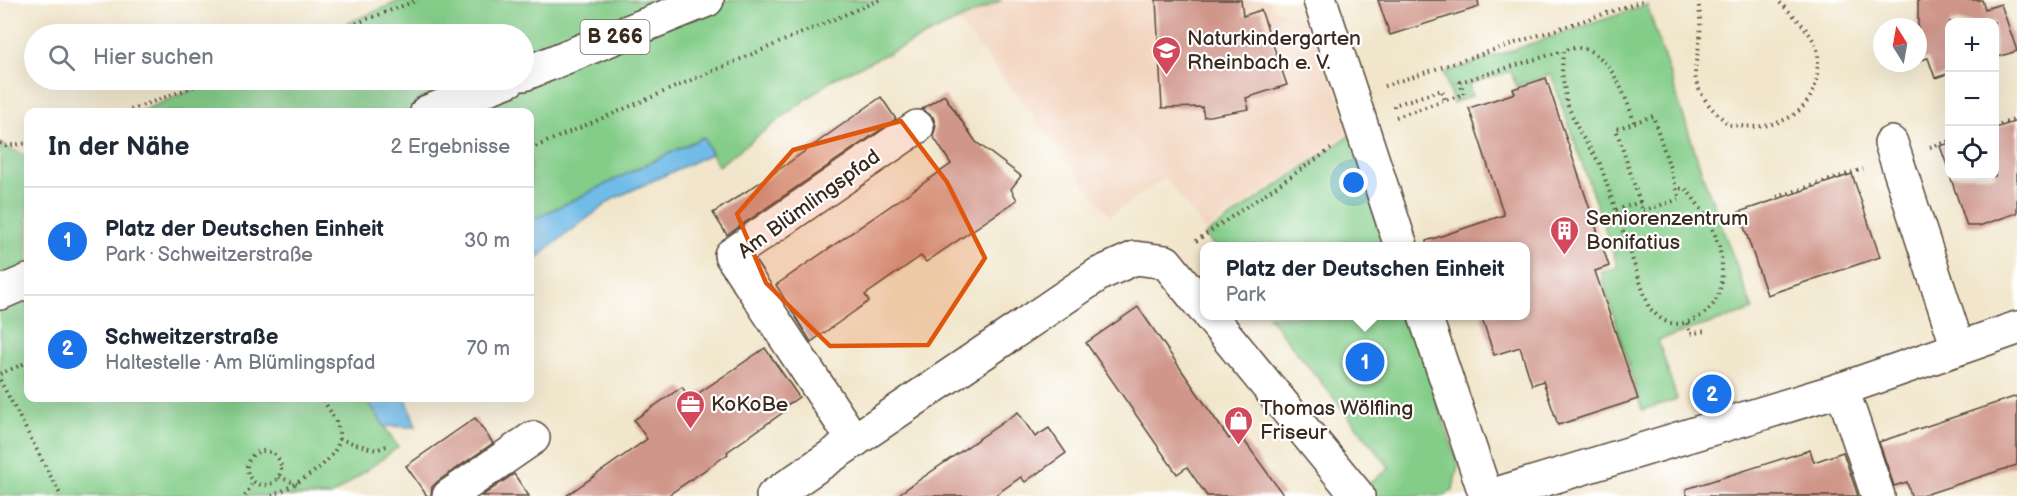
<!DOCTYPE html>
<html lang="de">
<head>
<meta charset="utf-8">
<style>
	body { margin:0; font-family:"Balsamiq Sans",sans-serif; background:#f2f2f3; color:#1f2937 }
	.controls { position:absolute; right:18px; top:18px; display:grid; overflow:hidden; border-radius:12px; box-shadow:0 6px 24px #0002 }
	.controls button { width:54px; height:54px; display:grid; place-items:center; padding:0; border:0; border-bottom:2px solid #e0e1e3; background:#fff; color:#1f2937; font:30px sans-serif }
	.compass { position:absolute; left:1873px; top:18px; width:54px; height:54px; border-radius:50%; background:#fff; box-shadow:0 6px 24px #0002; rotate:349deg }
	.you { position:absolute; left:1354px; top:183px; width:21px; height:21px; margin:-15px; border:4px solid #fff; border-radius:50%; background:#1a73e8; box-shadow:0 0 0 9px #1a73e833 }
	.badge { display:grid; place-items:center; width:39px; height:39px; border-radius:50%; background:#1a73e8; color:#fff; font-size:20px; font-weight:700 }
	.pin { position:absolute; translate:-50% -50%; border:3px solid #fff; box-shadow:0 2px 6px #0006 }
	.popup { position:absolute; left:1200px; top:242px; width:330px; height:78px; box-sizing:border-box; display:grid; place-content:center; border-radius:12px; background:#fff; filter:drop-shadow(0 2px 4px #0005); font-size:20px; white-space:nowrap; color:#747a83 }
	.popup b { font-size:22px; color:#1f2937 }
	.popup::after { content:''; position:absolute; left:50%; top:100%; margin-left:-12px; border:12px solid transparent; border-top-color:#fff }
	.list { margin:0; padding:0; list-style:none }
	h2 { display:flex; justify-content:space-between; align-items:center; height:78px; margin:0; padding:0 24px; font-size:26px }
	h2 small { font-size:20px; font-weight:400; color:#747a83 }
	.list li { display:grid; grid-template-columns:39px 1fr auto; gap:18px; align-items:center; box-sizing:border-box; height:108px; padding:0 24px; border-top:2px solid #e0e1e3 }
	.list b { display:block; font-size:22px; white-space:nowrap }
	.list p { margin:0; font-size:20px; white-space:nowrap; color:#747a83 }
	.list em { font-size:20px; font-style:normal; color:#747a83 }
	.icon { flex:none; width:33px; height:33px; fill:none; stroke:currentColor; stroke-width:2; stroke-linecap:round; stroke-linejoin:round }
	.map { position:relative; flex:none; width:2017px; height:496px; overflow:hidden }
	.search { position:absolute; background:#fff; box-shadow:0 6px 24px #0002; left:24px; top:24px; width:510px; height:66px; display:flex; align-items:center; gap:15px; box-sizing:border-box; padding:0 21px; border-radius:33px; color:#747a83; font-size:22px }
	.panel { position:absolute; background:#fff; box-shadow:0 6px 24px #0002; left:24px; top:108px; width:510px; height:294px; border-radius:12px }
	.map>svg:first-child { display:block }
</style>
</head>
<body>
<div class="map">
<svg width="2017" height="496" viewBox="0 0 2017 496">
	<rect width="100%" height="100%" fill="#fff"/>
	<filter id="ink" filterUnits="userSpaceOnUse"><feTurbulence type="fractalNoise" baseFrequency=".0167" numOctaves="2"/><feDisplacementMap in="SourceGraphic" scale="12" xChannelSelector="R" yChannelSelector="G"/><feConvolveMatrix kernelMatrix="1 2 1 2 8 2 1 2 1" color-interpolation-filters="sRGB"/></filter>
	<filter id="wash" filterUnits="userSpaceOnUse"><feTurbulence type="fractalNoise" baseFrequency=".008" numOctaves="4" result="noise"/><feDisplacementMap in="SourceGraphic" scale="24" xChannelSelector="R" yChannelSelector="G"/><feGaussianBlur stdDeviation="1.35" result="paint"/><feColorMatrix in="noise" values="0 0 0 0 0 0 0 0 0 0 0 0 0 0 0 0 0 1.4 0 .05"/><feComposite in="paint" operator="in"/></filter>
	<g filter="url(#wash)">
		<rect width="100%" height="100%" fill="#f1e6cb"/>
		<polygon fill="#f2d4be" points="1002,0 1269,0 1272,8 1311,20 1350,132 1205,231 1165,178 1110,216 958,20"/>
		<g fill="#84cd89" stroke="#607c54" stroke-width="1.5">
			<polygon points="402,0 1002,0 833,79 718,166 703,137 530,221 530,112 139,112 216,80 524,80 524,34 322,34"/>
			<polygon points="1647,5 1704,179 1753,310 1658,340 1677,399 1642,410 1601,273 1618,267 1551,74 1516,86 1511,71 1469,84 1472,96 1453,103 1444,73"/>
			<polygon points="1352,134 1388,246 1214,246 1205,235"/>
			<polygon points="0,144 28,157 28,398 366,398 398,447 331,496 0,496"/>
			<polygon points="1268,316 1410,316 1458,465 1453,489 1445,496 1378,496 1367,485 1390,468"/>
		</g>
		<g fill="#6fbbe8" stroke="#557283" stroke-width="1.5">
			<polygon points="703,137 711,154 613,199 548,248 530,266 530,221"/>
			<polygon points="366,398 406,398 416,427 384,426"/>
		</g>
		<g id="blocks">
			<g fill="#d0968a">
				<polygon points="1156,0 1241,0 1243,16 1261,10 1287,85 1246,98 1249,109 1204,117 1202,107 1162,108"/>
				<polygon points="1378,0 1478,0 1479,7 1390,35"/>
				<polygon points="1918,0 1982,0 1985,9 2001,4 2017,51 1995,58 1995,22 1950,22 1950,73 1935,78 1928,58 1918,61"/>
				<polygon points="1546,78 1609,266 1595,271 1638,399 1558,425 1543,381 1532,385 1520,347 1494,355 1481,315 1526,315 1526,246 1426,246 1426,241 1504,215 1469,108 1515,93 1513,89"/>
				<polygon points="944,95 976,142 1021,176 1011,189 1017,200 926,262 921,256 865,295 869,301 811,342 776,285 951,164 933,136 936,126 933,117 922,109"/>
				<polygon points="881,97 896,119 727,235 713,213 770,176"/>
				<polygon points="2017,121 2017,213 1979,226 1967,226 1950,176 1995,176 1995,128"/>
				<polygon points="1950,143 1950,174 1940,146"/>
				<polygon points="1852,174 1880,257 1767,295 1739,212"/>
				<polygon points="1138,307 1229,439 1238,432 1284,496 1207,496 1187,467 1177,474 1086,343"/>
				<polygon points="765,348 799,397 783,408 785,411 727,452 728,454 667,496 566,496 647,439 634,420 682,387 690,399"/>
				<polygon points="2017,396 2017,465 1921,496 1911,496 1907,482 1894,486 1879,442"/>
				<polygon points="1018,412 1035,437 1049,428 1066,453 1025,482 1021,477 994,496 896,496"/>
				<polygon points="475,418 493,443 438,481 432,487 431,496 427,496 406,466"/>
				<polygon points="1810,450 1814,462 1843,452 1858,496 1687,496 1686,489"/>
				<polygon points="514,474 529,496 482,496"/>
			</g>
		</g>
	</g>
	<g filter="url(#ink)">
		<use href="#blocks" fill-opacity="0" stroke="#564638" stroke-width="1.5"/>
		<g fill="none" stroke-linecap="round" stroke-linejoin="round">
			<defs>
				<g id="minor">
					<polyline points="1320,0 1401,246"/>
					<polyline points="1891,143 1958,348"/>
					<polyline points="1210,316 1358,496"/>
					<polyline points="1425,316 1486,496"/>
					<polyline points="1842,389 1878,496"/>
					<polyline points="854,441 731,255 917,127"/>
					<polyline points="449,496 533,438"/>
					<polyline points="773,496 1099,274 1135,258 1166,262 1204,309"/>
					<polyline points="1490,496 1842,389 2017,328"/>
				</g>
				<g id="major">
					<polyline points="524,74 707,0"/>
					<polyline points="427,112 509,80"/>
					<polyline points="0,293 28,281"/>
				</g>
			</defs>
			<use href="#minor" stroke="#564638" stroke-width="36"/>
			<use href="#major" stroke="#564638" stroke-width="36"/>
			<g stroke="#564638" stroke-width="4" stroke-dasharray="1.5 4.5" stroke-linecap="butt">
				<path d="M1698 0C1700 13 1701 25 1700 38 1697 65 1688 75 1706 101 1712 110 1721 117 1729 125 1739 125 1751 128 1762 126 1792 122 1814 105 1817 74 1818 62 1820 52 1814 42 1806 26 1790 12 1777 0"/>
				<polyline points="328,34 418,0"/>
				<polyline points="1384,86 1646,0"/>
				<polyline points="1394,107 1394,105 1442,90 1445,100"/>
				<polyline points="125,112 211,80"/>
				<polyline points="1396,117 1464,94 1460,82 1563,51"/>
				<path d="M1634 122C1625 93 1603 34 1563 51L1562 73 1567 104 1580 133 1600 164 1649 308C1654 312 1658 317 1663 320 1681 330 1704 318 1715 302 1721 293 1722 278 1722 267 1721 237 1704 211 1686 189L1676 188"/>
				<polyline points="1994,126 2017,119"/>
				<polyline points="0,143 6,146 28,143"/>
				<polyline points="1930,147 1950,141"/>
				<polyline points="530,149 879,0"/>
				<polyline points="1777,197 1863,169"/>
				<polyline points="1616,210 1640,202 1642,211 1680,199 1653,116 1616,129 1640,202"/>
				<polyline points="1196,241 1331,149"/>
				<polyline points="1687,323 1690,334 1705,331"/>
				<polyline points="0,374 28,362"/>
				<polyline points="0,380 61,496"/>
				<polyline points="339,439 376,450 389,445"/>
				<circle cx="264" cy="468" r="17"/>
				<polyline points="279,477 297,484"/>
				<polyline points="245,496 253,482"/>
				<path d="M272 496C292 486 336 464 339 439 341 425 330 411 323 400"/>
			</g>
			<use href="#minor" stroke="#fff" stroke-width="33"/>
			<use href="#major" stroke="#fff" stroke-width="33"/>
		</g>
	</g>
	<path fill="#df570d" fill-opacity="0.2" stroke="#df570d" stroke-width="4.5" stroke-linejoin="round" d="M901 121 947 182 985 258 928 345 830 346 766 283 737 214 793 150Z"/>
	<defs>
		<symbol id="school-pin" viewBox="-11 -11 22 30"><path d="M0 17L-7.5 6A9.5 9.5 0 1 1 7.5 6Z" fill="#d1495b" stroke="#fff"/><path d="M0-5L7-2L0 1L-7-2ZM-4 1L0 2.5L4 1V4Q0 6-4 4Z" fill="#fff"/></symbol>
		<symbol id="building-pin" viewBox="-11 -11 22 30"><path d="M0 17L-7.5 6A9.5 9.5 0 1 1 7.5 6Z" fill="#d1495b" stroke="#fff"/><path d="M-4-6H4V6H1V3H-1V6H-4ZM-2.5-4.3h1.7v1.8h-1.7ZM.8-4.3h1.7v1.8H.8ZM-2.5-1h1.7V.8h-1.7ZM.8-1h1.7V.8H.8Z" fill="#fff"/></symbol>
		<symbol id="office-pin" viewBox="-11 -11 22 30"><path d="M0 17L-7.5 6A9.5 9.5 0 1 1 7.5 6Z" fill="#d1495b" stroke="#fff"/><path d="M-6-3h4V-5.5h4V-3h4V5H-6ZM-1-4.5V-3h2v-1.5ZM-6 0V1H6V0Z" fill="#fff"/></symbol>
		<symbol id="shop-pin" viewBox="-11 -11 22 30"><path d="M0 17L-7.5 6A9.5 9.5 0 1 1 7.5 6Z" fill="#d1495b" stroke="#fff"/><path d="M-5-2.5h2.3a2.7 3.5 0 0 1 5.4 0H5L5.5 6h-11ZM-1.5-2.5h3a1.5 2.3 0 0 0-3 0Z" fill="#fff"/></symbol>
	</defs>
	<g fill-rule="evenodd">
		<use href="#school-pin" x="1150" y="34" width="33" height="45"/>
		<use href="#building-pin" x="1548" y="214" width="33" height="45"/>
		<use href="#office-pin" x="674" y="388" width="33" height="45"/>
		<use href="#shop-pin" x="1222" y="404" width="33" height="45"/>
	</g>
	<g text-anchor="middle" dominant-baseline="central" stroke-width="4.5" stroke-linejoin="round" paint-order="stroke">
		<rect fill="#fff" stroke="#766a62" stroke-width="1.5" x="580.5" y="20" width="69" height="34" rx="4.5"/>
		<g font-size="20" font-weight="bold" fill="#3b2a1e">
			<text x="615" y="37">B 266</text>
		</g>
		<g font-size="21" fill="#3b2a1e" stroke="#fff" text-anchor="start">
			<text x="1187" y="38">Naturkindergarten<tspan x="1187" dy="24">Rheinbach e. V.</tspan></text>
			<text x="1586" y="218">Seniorenzentrum<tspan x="1586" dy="24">Bonifatius</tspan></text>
			<text x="711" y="404">KoKoBe</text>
			<text x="1260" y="408">Thomas Wölfling<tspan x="1260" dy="24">Friseur</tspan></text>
		</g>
		<g font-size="21" fill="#3b2a1e" stroke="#fff">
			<text transform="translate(809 204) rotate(-36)">Am Blümlingspfad</text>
		</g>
	</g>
</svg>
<div class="controls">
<button>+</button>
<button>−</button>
<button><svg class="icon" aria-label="locate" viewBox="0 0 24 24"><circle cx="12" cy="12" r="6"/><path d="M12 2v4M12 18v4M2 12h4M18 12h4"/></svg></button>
</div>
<svg class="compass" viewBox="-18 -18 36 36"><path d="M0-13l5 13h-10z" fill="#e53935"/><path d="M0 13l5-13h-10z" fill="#747a83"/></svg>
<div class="you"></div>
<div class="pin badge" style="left:1365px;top:362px">1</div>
<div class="popup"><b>Platz der Deutschen Einheit</b>Park</div>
<div class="pin badge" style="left:1712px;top:394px">2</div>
<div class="search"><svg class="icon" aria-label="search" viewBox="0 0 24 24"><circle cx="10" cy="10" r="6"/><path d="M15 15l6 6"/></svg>Hier suchen</div>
<section class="panel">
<h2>In der Nähe<small>2 Ergebnisse</small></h2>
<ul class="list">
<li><span class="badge">1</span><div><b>Platz der Deutschen Einheit</b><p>Park · Schweitzerstraße</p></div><em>30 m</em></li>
<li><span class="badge">2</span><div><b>Schweitzerstraße</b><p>Haltestelle · Am Blümlingspfad</p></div><em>70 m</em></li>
</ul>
</section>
</div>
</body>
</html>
